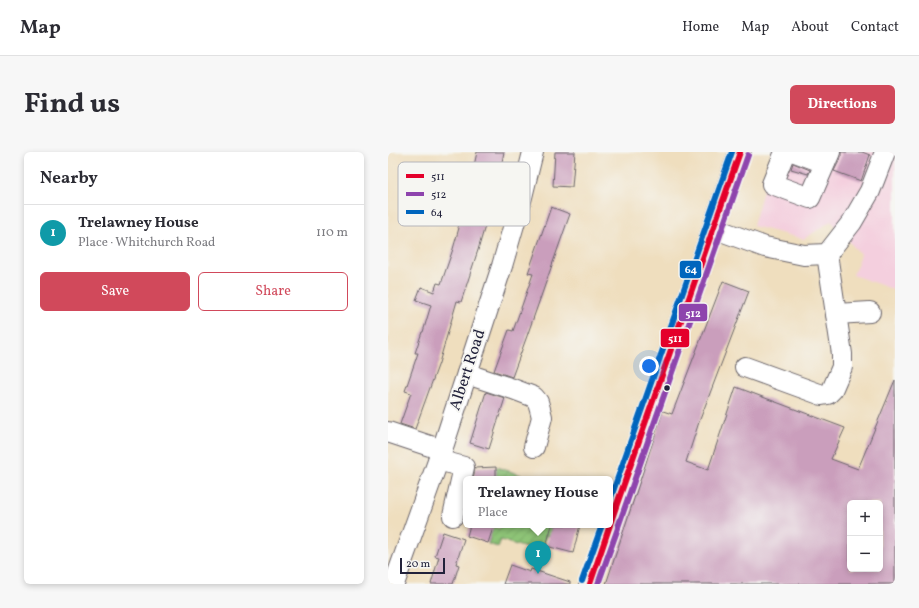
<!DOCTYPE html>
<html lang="en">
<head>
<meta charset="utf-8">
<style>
	body { margin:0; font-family:Vollkorn,serif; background:#f7f7f7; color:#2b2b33 }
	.controls { position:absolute; right:12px; bottom:12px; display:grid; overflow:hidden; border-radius:6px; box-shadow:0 2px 6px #0003 }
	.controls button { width:36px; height:36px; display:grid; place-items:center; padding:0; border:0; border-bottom:1px solid #e1e1e2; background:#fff; color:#2b2b33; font:20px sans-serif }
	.scale { position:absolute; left:12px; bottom:10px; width:45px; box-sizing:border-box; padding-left:4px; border:2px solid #22223b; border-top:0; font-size:11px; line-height:14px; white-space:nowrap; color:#22223b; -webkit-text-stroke:3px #f6f6f2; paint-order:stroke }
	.you { position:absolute; left:261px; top:214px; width:14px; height:14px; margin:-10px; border:3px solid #fff; border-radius:50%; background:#1a73e8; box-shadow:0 0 0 6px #1a73e833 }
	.badge { display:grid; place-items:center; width:26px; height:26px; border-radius:50%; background:#d1495b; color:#fff; font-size:13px; font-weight:700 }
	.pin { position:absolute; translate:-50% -33px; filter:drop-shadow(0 1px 2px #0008) }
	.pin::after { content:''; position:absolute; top:21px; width:14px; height:12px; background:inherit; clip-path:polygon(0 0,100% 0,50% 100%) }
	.popup { position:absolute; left:75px; top:324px; width:150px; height:52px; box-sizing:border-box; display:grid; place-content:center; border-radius:6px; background:#fff; filter:drop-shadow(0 1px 3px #0005); font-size:13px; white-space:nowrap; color:#7c7c81 }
	.popup b { font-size:15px; color:#2b2b33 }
	.popup::after { content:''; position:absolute; left:50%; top:100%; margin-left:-8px; border:8px solid transparent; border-top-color:#fff }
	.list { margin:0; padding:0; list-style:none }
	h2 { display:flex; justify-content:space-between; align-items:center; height:52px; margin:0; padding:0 16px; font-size:17px }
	h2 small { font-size:13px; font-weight:400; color:#7c7c81 }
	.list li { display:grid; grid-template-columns:26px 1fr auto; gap:12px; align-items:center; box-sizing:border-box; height:56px; padding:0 16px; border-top:1px solid #e1e1e2 }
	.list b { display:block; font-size:15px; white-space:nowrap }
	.list p { margin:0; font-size:13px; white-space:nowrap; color:#7c7c81 }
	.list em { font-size:13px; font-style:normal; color:#7c7c81 }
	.actions { display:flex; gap:8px; padding:12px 16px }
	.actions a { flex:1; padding:9px 0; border:1px solid #d1495b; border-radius:6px; text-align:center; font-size:14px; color:#d1495b }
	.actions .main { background:#d1495b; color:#fff }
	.map { position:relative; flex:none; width:507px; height:432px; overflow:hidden; border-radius:6px }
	header { display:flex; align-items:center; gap:24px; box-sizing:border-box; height:56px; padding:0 20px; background:#fff; border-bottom:1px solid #e1e1e2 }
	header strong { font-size:19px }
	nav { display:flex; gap:22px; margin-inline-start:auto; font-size:14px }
	.intro { display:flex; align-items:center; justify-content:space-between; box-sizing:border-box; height:96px; padding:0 24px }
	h1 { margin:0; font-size:28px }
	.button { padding:10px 18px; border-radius:6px; background:#d1495b; color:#fff; font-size:14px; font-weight:700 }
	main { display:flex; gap:24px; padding:0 24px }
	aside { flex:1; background:#fff; border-radius:6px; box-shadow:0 2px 6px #0003 }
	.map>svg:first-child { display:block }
</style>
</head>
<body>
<header>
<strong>Map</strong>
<nav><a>Home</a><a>Map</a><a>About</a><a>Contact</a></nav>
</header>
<div class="intro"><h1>Find us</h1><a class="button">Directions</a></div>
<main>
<aside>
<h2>Nearby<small></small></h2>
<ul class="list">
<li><span class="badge" style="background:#0f9aa8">1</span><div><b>Trelawney House</b><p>Place · Whitchurch Road</p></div><em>110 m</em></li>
</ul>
<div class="actions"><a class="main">Save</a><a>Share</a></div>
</aside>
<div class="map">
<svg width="507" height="432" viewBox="0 0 507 432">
	<defs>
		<pattern id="garden-furrows" width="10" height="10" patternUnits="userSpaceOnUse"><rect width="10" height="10" fill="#8ec477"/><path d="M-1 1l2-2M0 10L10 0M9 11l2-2" fill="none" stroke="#7aa868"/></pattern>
	</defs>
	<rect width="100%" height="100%" fill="#f6f6f2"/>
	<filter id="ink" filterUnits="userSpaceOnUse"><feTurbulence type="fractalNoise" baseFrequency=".025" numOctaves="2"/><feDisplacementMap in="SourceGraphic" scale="8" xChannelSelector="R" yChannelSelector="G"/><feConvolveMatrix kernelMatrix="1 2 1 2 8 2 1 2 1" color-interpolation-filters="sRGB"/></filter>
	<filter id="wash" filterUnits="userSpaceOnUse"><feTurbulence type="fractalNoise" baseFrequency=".012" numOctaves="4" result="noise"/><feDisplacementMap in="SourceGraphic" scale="16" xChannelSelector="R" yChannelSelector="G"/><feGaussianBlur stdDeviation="0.9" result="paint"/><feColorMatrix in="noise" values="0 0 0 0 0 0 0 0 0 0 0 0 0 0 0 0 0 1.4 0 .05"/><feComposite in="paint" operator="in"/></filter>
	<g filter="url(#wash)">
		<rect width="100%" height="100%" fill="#efdebe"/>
		<polygon fill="#f4cfde" points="389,0 507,0 507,138 465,123 473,103 443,69 416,87 365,74 376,35"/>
		<g fill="url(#garden-furrows)" stroke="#587359">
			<polygon points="108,315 133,323 132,327 108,327"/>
			<polygon points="113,373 164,373 162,379 167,380 166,385 158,383 156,393 159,394 157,402 113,388 110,395 100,392 105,375 112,377"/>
		</g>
		<g id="blocks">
			<g fill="#ca9ebc" fill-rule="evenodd">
				<polygon points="89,0 116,0 110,30 84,28 108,36 90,98 73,150 69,149 51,211 27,277 12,272 23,241 17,239 30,201 27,201 34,180 35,180 43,153 28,148 33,135 46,140 49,131 53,132 65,97 71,76 70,76 80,42"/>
				<polygon points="167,0 187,0 184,35 165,34"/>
				<polygon points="453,0 474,0 482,3 473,29 446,19 453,5"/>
				<polygon points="405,11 422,18 420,22 403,17"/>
				<polygon points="163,55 182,62 139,184 124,225 106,219 121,178 125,179 145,122 140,121"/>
				<path d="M335 129 361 139 311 270 298 310 320 318 348 235 457 276 443 307 470 317 507 228V432H218L275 259 284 262ZM462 351H492V417H462Z"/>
				<polygon points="98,240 117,246 101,297 82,291"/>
				<polygon points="108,315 108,327 85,327 87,316"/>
				<polygon points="82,373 106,373 100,391 79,384"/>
				<polygon points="164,373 192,373 185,401 158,394"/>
				<polygon points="55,380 76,387 68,412 71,413 65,432 43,432 51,405 47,404"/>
				<polygon points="122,413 142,420 143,417 182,430 182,432 115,432"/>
			</g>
		</g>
	</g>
	<g filter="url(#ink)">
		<use href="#blocks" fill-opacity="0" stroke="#6a6469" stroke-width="1"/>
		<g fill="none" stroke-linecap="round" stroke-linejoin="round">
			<defs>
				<g id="minor">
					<polyline points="397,0 384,32 422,46 442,0"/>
					<polyline points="407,0 437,11"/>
					<polyline points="325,76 377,95 416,103 439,102 464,70 482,39 497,0"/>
					<polyline points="448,162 482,160"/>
					<polyline points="357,215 434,243 440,242 444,238 454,215 454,202 439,102"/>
					<polyline points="79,222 125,237 146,245 150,250 152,257 154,265 146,295"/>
					<polyline points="0,280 54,298"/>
					<polyline points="50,308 76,315 65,364"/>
					<polyline points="6,432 54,298 114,114 134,45 145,0"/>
				</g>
				<g id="major">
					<polyline points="222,372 352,0"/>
					<polyline points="202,432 222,373"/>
				</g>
			</defs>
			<use href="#minor" stroke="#6a6469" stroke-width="22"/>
			<use href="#major" stroke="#6a6469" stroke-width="24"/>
			<use href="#minor" stroke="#fff" stroke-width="20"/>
			<use href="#major" stroke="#f9bc89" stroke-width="22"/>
			<defs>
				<g id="bus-1">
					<polyline points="222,372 352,0"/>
					<polyline points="202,432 222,373"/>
				</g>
				<g id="bus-2">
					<polyline points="230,375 360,3"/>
					<polyline points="210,432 230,376"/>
				</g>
				<g id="bus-3">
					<polyline points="222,348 344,0"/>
					<polyline points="194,429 214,373"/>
				</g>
			</defs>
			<use href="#bus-1" stroke="#f6f6f2" stroke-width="9"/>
			<use href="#bus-2" stroke="#f6f6f2" stroke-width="9"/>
			<use href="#bus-3" stroke="#f6f6f2" stroke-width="9"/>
			<use href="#bus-1" stroke="#e4002b" stroke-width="6"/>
			<use href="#bus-2" stroke="#8e44ad" stroke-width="6"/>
			<use href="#bus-3" stroke="#0065bd" stroke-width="6"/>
		</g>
	</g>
	<circle fill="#22223b" stroke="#f6f6f2" stroke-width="1.5" cx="279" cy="236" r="3.5"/>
	<g text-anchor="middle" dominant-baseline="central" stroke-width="4" stroke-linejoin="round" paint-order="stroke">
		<g font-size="16" fill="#22223b" stroke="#f6f6f2">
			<text transform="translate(80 218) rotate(-72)">Albert Road</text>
		</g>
	</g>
	<rect x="10" y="10" width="132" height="64" rx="6" fill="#f6f6f2" stroke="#b6b6bb" stroke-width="1"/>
	<rect x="18" y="22" width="18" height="4" fill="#e4002b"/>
	<rect x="18" y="40" width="18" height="4" fill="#8e44ad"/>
	<rect x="18" y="58" width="18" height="4" fill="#0065bd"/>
	<g font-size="11" fill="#22223b">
		<text x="43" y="28">511</text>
		<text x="43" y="46">512</text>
		<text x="43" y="64">64</text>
	</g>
	<g stroke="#f6f6f2" stroke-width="1.5">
		<rect x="291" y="108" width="23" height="19" rx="4" fill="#0065bd"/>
		<rect x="290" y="151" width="30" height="19" rx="4" fill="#8e44ad"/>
		<rect x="272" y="176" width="30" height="20" rx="4" fill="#e4002b"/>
	</g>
	<g font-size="11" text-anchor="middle" font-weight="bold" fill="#fff">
		<text x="303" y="121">64</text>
		<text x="305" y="165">512</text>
		<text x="287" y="190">511</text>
	</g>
</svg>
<div class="controls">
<button>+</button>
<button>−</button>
</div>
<div class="scale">20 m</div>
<div class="you"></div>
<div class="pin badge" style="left:150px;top:422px;background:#0f9aa8">1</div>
<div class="popup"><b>Trelawney House</b>Place</div>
</div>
</main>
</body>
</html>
